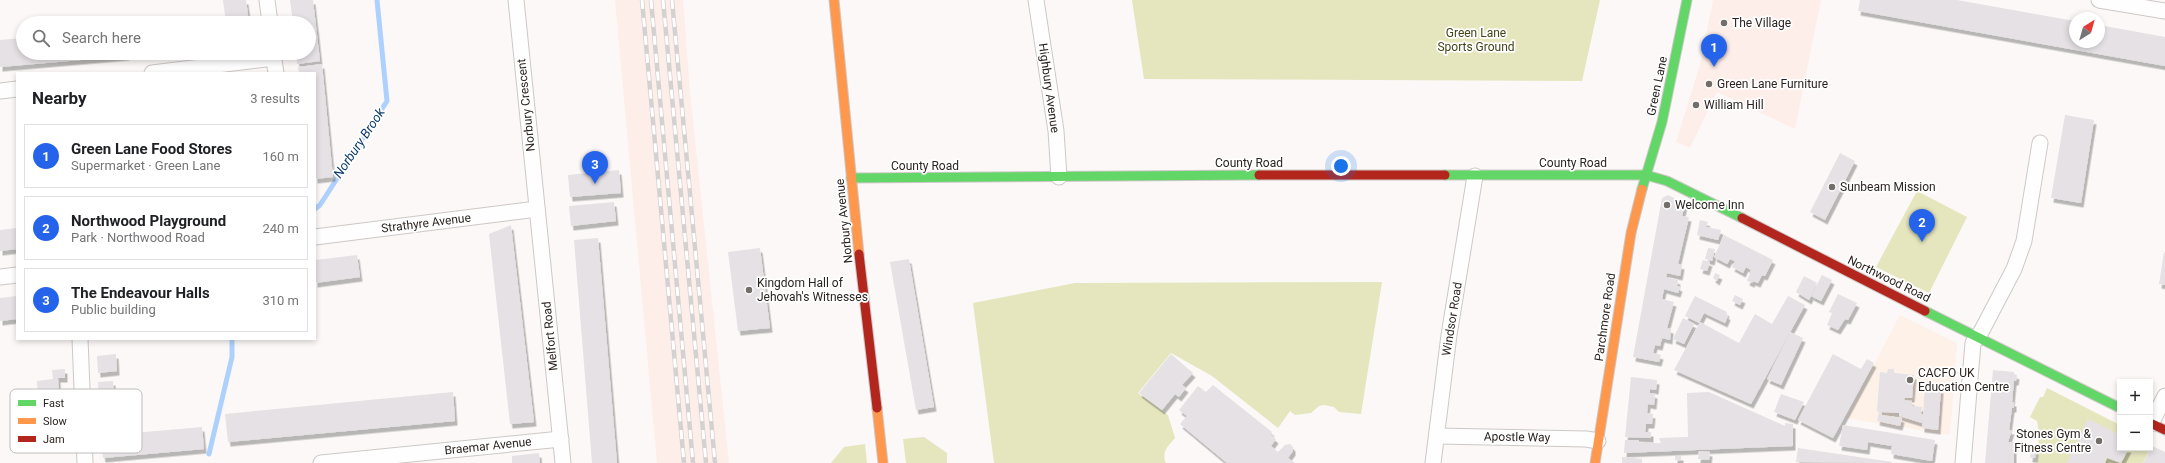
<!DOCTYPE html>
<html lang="en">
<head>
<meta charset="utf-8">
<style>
	body { margin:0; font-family:Roboto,sans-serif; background:#f2f2f2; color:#202124 }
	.controls { position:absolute; right:12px; bottom:12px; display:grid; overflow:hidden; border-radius:0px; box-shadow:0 2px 6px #0003 }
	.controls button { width:36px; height:36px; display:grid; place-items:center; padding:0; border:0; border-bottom:1px solid #e0e0e0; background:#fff; color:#202124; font:20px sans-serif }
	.compass { position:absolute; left:2069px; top:12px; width:36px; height:36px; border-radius:50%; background:#fff; box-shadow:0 2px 6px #0003; rotate:37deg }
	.you { position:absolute; left:1341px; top:166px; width:14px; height:14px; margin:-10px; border:3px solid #fff; border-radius:50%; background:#1a73e8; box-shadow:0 0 0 6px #1a73e833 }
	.badge { display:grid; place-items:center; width:26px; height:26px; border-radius:50%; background:#2563eb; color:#fff; font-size:13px; font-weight:700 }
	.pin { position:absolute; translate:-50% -33px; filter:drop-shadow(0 1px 2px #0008) }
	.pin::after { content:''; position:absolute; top:21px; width:14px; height:12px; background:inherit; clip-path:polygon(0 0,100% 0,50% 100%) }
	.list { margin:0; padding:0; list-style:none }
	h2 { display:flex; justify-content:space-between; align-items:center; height:52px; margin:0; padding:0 16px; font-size:17px }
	h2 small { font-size:13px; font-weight:400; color:#757577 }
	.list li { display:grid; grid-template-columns:26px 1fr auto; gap:12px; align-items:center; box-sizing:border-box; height:64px; margin:0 8px 8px; padding:0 8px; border:1px solid #e0e0e0; border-radius:0px }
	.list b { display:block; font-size:15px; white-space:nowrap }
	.list p { margin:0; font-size:13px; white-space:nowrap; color:#757577 }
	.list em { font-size:13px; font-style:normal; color:#757577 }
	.icon { flex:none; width:22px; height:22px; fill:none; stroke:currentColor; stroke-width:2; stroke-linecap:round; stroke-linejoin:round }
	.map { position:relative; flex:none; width:2165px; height:463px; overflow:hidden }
	.search { position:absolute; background:#fff; box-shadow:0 2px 6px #0003; left:16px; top:16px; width:300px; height:44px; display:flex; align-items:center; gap:10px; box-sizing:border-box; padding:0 14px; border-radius:22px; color:#757577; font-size:15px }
	.panel { position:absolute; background:#fff; box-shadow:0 2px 6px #0003; left:16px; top:72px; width:300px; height:268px; border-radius:0px }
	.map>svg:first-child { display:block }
</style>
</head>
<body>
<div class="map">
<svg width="2165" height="463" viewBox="0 0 2165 463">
	<defs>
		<filter id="shadow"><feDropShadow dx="2.5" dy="4.5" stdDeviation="0" flood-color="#0004"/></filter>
	</defs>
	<rect width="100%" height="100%" fill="#fbf8f7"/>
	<g fill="#fdeee9">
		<polygon points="615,0 683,0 690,92 729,463 657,463"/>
		<polygon points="1713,0 1821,0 1795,129 1717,92 1690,148 1676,142 1700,65"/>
	</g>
	<polygon fill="#fdf1e8" points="1900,315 1957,343 1950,435 1846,418"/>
	<g fill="#e5e6be">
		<polygon points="1132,0 1600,0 1582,81 1144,79"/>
		<polygon points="1917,191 1967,217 1929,293 1876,267"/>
		<path d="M1382 282 1361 414 1339 412 1334 407 1324 405 1319 406 1311 413 1295 415 1290 411 1278 428 1212 376 1171 353 1138 393 1168 415 1175 438C1168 446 1161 452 1166 463H994L973 303 1075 283Z"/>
		<polygon points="2047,388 2120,425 2120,448 2150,448 2150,440 2153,442 2143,463 2037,463 2039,432 2037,421 2030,417 2040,397 2043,397"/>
		<polygon points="924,437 947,453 947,463 906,463 903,439"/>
		<polygon points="865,444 867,463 831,463 844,447"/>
	</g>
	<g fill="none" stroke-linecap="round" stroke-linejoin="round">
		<g stroke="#add1fc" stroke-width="5">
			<polyline points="315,209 320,205 387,101 377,0"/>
			<polyline points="209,454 232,357 232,339"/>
		</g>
	</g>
	<g fill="#e5e1e4" filter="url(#shadow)">
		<polygon points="223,0 246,0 249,23 226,23"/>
		<polygon points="290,0 313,0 320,61 297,64 296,53 309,53 309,23 293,23"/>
		<polygon points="1860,0 1957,0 2075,21 2075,42 2099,42 2099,25 2165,37 2165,66 1858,11"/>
		<polygon points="23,38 23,53 126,53 127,56 0,67 0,40"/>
		<polygon points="322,64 333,177 315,179 315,73 299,73 298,67"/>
		<polygon points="2065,115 2094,120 2081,203 2051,198"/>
		<polygon points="1840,153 1855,161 1825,220 1810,212"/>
		<polygon points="619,170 621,193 570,197 568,175"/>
		<polygon points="1668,195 1685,204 1682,216 1689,217 1678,264 1682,265 1680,276 1667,273 1666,277 1678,280 1677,286 1680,287 1678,293 1664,289 1662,299 1674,302 1667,328 1671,329 1670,340 1662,338 1660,346 1655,345 1653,353 1661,355 1659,362 1633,357 1662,198"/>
		<polygon points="614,202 616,221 571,226 569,206"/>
		<polygon points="1700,220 1708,222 1706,227 1721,230 1718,240 1697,235"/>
		<polygon points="511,225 534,422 510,424 489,234"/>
		<polygon points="17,228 17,249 0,251 0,230"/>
		<polygon points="1724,235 1773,260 1765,276 1762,275 1758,283 1753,281 1752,283 1747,281 1751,270 1746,267 1743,273 1732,267 1735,261 1730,259 1727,264 1714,257"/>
		<polygon points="598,238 617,463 592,463 574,240"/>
		<polygon points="760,248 770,328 738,331 728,252"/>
		<polygon points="1708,248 1715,249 1712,261 1705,259"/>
		<polygon points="2164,252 2165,252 2165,285 2159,284"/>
		<polygon points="357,255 360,277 315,283 315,260"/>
		<polygon points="909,259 934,407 916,410 890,262"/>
		<polygon points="1703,260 1710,262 1707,271 1700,269"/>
		<polygon points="1715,273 1720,275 1717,281 1713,278"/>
		<polygon points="1822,275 1832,280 1821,301 1811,296"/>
		<polygon points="1804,276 1817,283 1809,300 1796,292"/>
		<polygon points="1838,294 1857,303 1848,320 1845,319 1838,330 1827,325 1832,313 1829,312"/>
		<polygon points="1735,295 1743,299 1740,305 1732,301"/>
		<polygon points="17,296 17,319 0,321 0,298"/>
		<polygon points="1695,296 1727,312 1726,314 1728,316 1725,323 1704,313 1699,323 1685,316"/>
		<polygon points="1788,296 1805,305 1751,404 1674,370 1700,322 1739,343 1755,314 1772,324"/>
		<polygon points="1683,318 1694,324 1684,344 1673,339"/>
		<polygon points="1790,332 1803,338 1781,385 1767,379"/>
		<polygon points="116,354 117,371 98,373 97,356"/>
		<polygon points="1171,354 1193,373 1182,385 1186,388 1179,397 1175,394 1162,410 1139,393"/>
		<polygon points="1833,354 1861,369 1867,359 1874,363 1833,438 1798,420"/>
		<polygon points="65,369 65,378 58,378 61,434 40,433 37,381 53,379 52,370"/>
		<polygon points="1888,369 1894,369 1894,373 1914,375 1912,398 1905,398 1904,400 1912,401 1912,406 1922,407 1921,414 1923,414 1925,388 1941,389 1938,430 1922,428 1922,423 1899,416 1899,413 1882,412 1882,415 1902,418 1900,426 1877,421 1879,412 1877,411 1880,372 1887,373"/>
		<polygon points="1993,370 2014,372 2014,374 2017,375 2016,381 2014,381 2012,402 2014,402 2014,408 2012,408 2009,430 2012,430 2008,442 2014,442 2014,463 1985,463"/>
		<polygon points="1631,377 1657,380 1656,390 1650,389 1650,393 1655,394 1654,405 1648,404 1647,413 1653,414 1652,424 1646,424 1645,432 1651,432 1651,438 1625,437"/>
		<polygon points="113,381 114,396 99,397 98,382"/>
		<polygon points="1213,385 1272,432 1270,434 1276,439 1271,446 1278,452 1285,445 1290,444 1293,447 1293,451 1288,458 1295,463 1227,463 1180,424 1187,416 1179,410 1198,386 1206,392"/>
		<polygon points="453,392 455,421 228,442 225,414"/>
		<polygon points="1709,392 1785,426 1785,423 1793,424 1793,446 1624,453 1625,440 1639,440 1639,443 1661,443 1659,438 1688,437 1687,393"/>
		<polygon points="1781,394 1804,402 1795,420 1774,412"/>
		<polygon points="2088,419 2120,435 2120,448 2129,448 2121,463 2107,458 2105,463 2067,463"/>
		<polygon points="1843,425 1935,440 1932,461 1891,454 1892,446 1868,442 1867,450 1839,446"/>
		<polygon points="202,427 204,449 103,458 100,436"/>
		<polygon points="2152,446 2165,452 2165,463 2143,463"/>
		<polygon points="1798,448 1892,462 1892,463 1796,462"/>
		<polygon points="2031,449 2036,450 2035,458 2030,458"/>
		<polygon points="1699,451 1710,452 1709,460 1698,459"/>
		<polygon points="539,453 540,463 512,463 512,456"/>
		<rect x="1675" y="456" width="6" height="4"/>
		<polygon points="1622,457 1642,459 1642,463 1622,463"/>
	</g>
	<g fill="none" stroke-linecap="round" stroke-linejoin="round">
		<defs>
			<g id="street">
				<polyline points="267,0 270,23"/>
				<polyline points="516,0 563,463"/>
				<polyline points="1036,0 1056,131 1059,177"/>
				<polyline points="2099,0 2165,11"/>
				<polyline points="273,53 276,73"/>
				<polyline points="152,73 274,58"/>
				<polyline points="0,91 17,89"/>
				<polyline points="315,237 537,209"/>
				<polyline points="0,277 17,275"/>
				<polyline points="80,339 85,463"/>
				<polyline points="2151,424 2165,396"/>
				<polyline points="1437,436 1586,439 1598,441"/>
				<polyline points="321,463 561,439"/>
				<polyline points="1433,463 1449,335 1475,176"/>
				<polyline points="1963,463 1973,343 1981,332 2014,269 2024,241 2040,143"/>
			</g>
			<g id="fast">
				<polyline points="1445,175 1646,175 1667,181 1742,218"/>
				<polyline points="851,178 1259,175"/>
				<polyline points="1642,189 1662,122 1687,0"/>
				<polyline points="1925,311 2120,408"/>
			</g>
			<g id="slow">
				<polyline points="834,0 859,254"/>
				<polyline points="877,408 883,463"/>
				<polyline points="1595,463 1631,233 1642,189"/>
			</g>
			<g id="jam">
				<polyline points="1259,175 1445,175"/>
				<polyline points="1742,218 1925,311"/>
				<polyline points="859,254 877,408"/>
				<polyline points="2150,423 2165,430"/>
			</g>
		</defs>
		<use href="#street" stroke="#cdc8c6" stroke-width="17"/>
		<use href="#fast" stroke="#cdc8c6" stroke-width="11"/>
		<use href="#slow" stroke="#cdc8c6" stroke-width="11"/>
		<use href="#jam" stroke="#cdc8c6" stroke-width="11"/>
		<use href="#street" stroke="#fefefe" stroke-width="15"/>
		<use href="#fast" stroke="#63d668" stroke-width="9"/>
		<use href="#slow" stroke="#ff974d" stroke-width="9"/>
		<use href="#jam" stroke="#b3261e" stroke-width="9"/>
		<defs>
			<g id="rail">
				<polyline points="642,0 684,463"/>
				<polyline points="651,0 693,463"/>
				<polyline points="663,0 706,463"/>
				<polyline points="672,0 715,463"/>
			</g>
		</defs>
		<use href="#rail" stroke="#d3d2d1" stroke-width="4.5"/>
		<use href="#rail" stroke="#fff" stroke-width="3" stroke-dasharray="9" stroke-linecap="butt"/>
	</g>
	<g fill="#746e6b" stroke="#fff" stroke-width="1.5">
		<circle cx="1724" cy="23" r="4"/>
		<circle cx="1709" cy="84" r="4"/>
		<circle cx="1696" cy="105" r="4"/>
		<circle cx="1832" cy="187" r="4"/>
		<circle cx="1667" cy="205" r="4"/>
		<circle cx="749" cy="290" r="4"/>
		<circle cx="1910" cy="380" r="4"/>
		<circle cx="2099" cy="441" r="4"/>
	</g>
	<g text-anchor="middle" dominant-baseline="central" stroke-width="3.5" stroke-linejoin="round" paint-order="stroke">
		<g font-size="12" fill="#2b2320" stroke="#fff" text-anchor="start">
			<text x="1732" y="23">The Village</text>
			<text x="1717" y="84">Green Lane Furniture</text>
			<text x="1704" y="105">William Hill</text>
			<text x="1840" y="187">Sunbeam Mission</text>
			<text x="1675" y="205">Welcome Inn</text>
			<text x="757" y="283">Kingdom Hall of<tspan x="757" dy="14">Jehovah's Witnesses</tspan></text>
			<text x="1918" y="373">CACFO UK<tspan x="1918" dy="14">Education Centre</tspan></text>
			<text x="2091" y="434" text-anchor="end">Stones Gym &amp;<tspan x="2091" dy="14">Fitness Centre</tspan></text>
		</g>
		<g font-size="12" fill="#424418" stroke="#fff">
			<text x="1476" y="33">Green Lane<tspan x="1476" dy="14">Sports Ground</tspan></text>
		</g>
		<g font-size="12" fill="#2b2320" stroke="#fff">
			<text transform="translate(1657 86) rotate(-78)">Green Lane</text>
			<text transform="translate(1049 88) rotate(82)">Highbury Avenue</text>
			<text transform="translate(526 105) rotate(-96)">Norbury Crescent</text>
			<text x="1249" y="163">County Road</text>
			<text x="1573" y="163">County Road</text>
			<text x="925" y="166">County Road</text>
			<text transform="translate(844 221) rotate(-96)">Norbury Avenue</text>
			<text transform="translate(426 223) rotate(-7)">Strathyre Avenue</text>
			<text transform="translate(1889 279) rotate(26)">Northwood Road</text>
			<text transform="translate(1605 317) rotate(-82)">Parchmore Road</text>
			<text transform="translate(1452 319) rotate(-81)">Windsor Road</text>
			<text transform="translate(550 336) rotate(-96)">Melfort Road</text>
			<text transform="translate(1517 437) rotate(1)">Apostle Way</text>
			<text transform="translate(488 446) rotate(-6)">Braemar Avenue</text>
		</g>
		<g font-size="13" font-style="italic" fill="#0b3a69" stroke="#fff">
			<text transform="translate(359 143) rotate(-56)">Norbury Brook</text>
		</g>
	</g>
	<rect x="10" y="389" width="132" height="64" rx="6" fill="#fff" stroke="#bfbdbc" stroke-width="1"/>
	<rect x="18" y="400" width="18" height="6" fill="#63d668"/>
	<rect x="18" y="418" width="18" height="6" fill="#ff974d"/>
	<rect x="18" y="436" width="18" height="6" fill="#b3261e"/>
	<g font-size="11" fill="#2b2320">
		<text x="43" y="407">Fast</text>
		<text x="43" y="425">Slow</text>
		<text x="43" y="443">Jam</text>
	</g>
</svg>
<div class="controls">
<button>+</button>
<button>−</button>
</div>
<svg class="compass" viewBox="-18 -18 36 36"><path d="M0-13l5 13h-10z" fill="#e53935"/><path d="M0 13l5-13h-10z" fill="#757577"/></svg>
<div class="you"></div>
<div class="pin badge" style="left:1714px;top:67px">1</div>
<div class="pin badge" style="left:1922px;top:242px">2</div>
<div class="pin badge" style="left:595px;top:184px">3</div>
<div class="search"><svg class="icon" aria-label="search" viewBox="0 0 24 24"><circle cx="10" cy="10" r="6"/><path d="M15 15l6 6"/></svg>Search here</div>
<section class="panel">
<h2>Nearby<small>3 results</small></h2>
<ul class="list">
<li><span class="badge">1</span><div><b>Green Lane Food Stores</b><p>Supermarket · Green Lane</p></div><em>160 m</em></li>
<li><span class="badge">2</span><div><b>Northwood Playground</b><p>Park · Northwood Road</p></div><em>240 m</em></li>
<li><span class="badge">3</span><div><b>The Endeavour Halls</b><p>Public building</p></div><em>310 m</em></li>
</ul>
</section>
</div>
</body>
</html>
